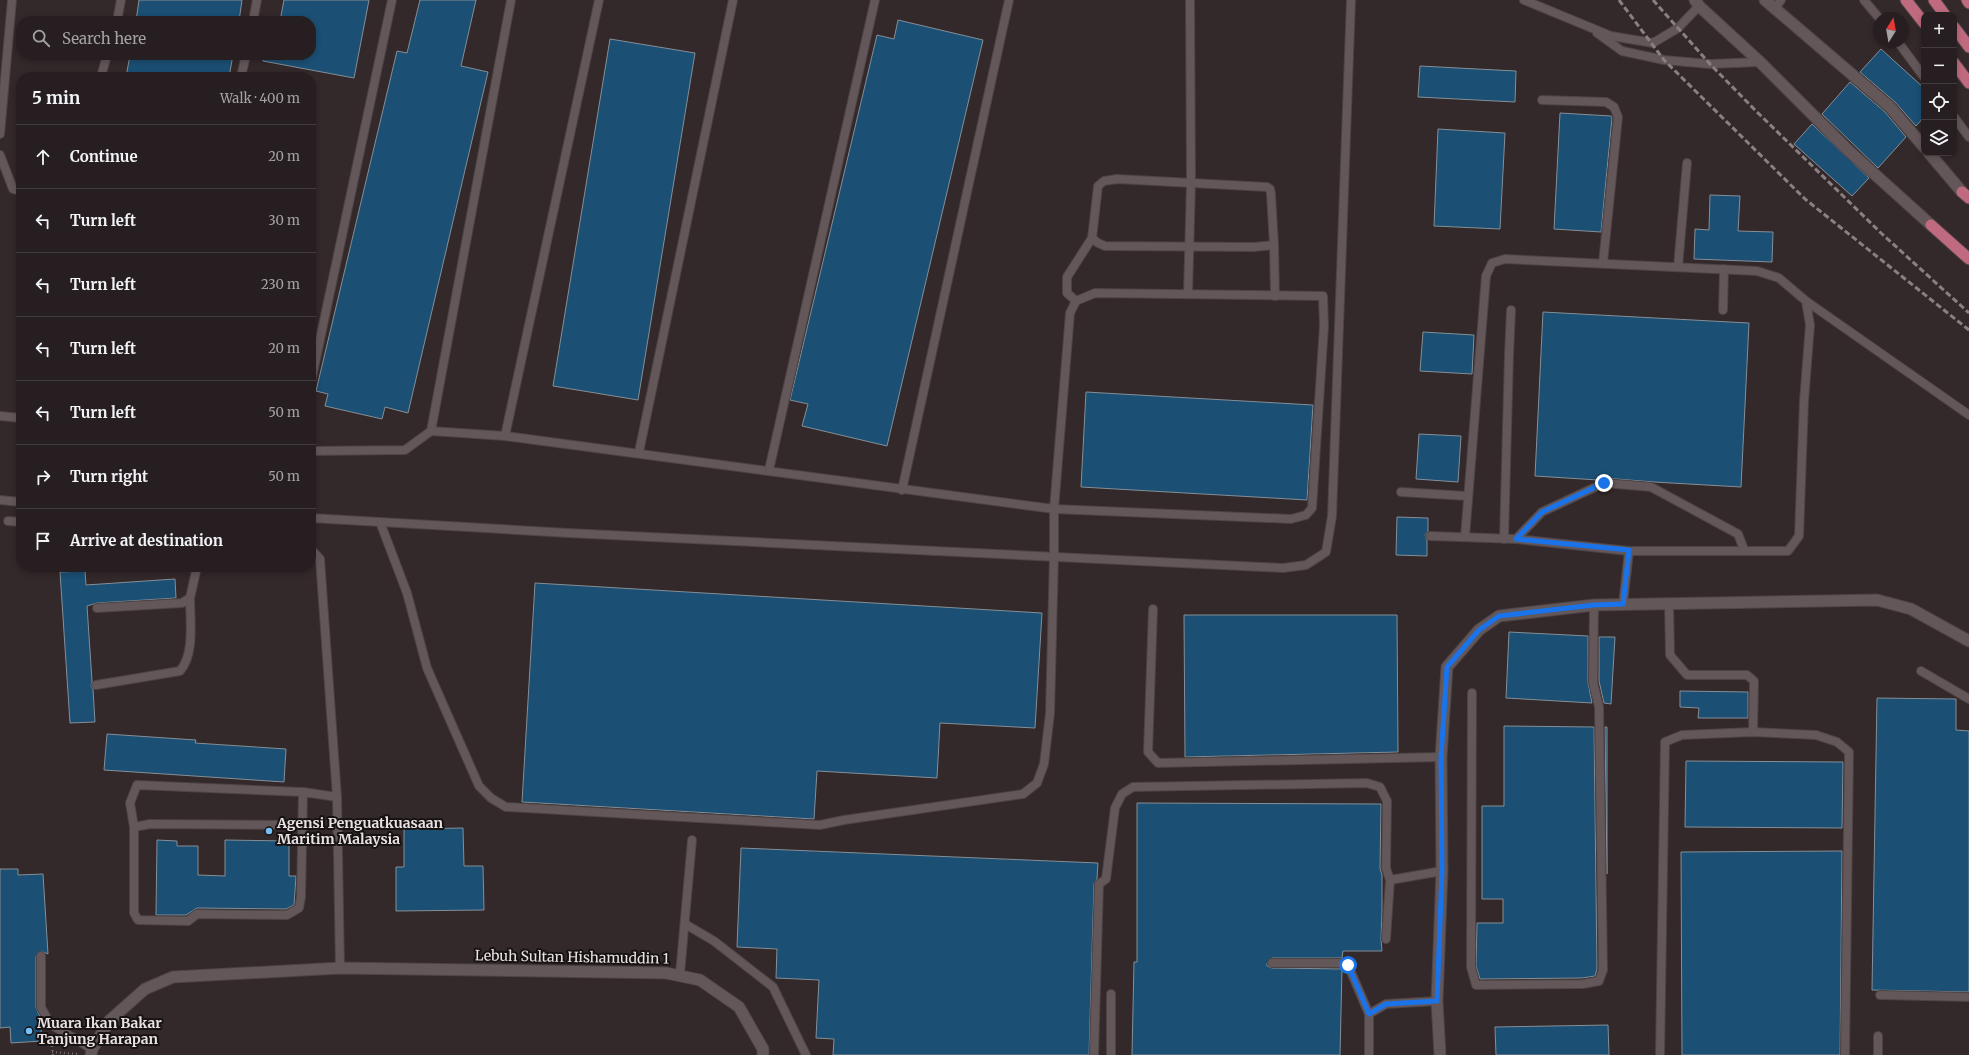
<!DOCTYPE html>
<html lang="en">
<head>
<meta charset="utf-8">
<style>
	body { margin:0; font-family:Merriweather,serif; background:#2e2729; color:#f1f3f6 }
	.controls { position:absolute; right:12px; top:12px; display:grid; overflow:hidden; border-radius:8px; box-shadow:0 2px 6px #0003 }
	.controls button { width:36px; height:36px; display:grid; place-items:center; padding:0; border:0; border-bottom:1px solid #423c3e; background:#261e20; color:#f1f3f6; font:20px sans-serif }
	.compass { position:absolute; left:1873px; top:12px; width:36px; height:36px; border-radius:50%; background:#261e20; box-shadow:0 2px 6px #0003; rotate:11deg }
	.stop { position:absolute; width:12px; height:12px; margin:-9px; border:3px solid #1a73e8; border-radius:50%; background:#fff }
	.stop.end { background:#1a73e8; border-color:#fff; box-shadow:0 1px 4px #0008 }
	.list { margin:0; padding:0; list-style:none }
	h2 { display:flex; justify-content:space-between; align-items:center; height:52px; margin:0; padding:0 16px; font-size:17px }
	h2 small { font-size:13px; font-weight:400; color:#a4a2a5 }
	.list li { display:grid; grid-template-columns:26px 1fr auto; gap:12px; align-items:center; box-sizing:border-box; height:64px; padding:0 16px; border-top:1px solid #423c3e }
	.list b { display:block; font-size:15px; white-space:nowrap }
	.list em { font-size:13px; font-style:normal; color:#a4a2a5 }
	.icon { flex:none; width:22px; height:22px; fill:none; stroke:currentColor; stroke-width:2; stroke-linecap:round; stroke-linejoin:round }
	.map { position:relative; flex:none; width:1969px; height:1055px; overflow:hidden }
	.search { position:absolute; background:#261e20; box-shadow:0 2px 6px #0003; left:16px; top:16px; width:300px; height:44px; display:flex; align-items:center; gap:10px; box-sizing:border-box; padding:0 14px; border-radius:16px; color:#a4a2a5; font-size:15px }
	.panel { position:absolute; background:#261e20; box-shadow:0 2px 6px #0003; left:16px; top:72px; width:300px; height:500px; border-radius:16px }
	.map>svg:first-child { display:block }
</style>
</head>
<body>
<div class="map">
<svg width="1969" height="1055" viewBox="0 0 1969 1055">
	<rect width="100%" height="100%" fill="#33282a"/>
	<g fill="#1b4f74" stroke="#858f96">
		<polygon points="139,0 242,0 239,21 136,21"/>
		<polygon points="284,0 369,0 354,78 263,61 263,55 311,55 311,21 280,21"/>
		<polygon points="420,0 476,0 461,66 488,72 408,413 385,407 382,419 325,406 328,394 316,391 397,51 407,53"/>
		<polygon points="898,20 983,40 887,446 802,426 808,404 790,400 877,35 894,39"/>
		<polygon points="610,39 695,53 638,400 553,386"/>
		<polygon points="1881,49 1924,88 1924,117 1916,126 1895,102 1860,72"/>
		<polygon points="130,55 233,55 229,77 126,77"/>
		<polygon points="1420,66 1516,71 1515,102 1418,97"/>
		<polygon points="1850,82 1885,112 1906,137 1878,168 1822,114"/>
		<polygon points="1560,113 1611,116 1612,118 1601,232 1554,229"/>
		<polygon points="1812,124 1869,178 1852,196 1794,144"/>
		<polygon points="1438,129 1505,133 1500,229 1434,226"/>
		<polygon points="1710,195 1740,196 1738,231 1773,232 1772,262 1694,259 1695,229 1709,230"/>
		<polygon points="1543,312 1749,323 1741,487 1654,482 1604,478 1598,480 1535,476"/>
		<polygon points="1423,332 1474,335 1472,374 1420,371"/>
		<polygon points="1086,392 1313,405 1307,500 1081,487"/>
		<polygon points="1419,434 1461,436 1458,482 1416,479"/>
		<polygon points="1397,517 1428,518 1428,531 1425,535 1427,541 1427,556 1396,555"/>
		<polygon points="85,571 86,585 175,579 176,598 97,603 87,606 92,681 91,686 93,689 95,722 70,723 60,572"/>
		<polygon points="535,583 1042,613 1035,728 940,723 937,778 817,771 814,819 522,802"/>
		<polygon points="1184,615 1397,615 1398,752 1185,757"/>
		<polygon points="1509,632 1588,636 1588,682 1592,703 1506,698"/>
		<polygon points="1599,637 1615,637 1611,704 1604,703 1599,681"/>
		<polygon points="1680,691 1748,692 1748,718 1698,718 1699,708 1680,707"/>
		<polygon points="1877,698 1956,699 1956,730 1969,731 1969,992 1872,990"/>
		<polygon points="1504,726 1594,727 1597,969 1595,976 1582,978 1480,979 1476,966 1477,923 1503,923 1503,899 1482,899 1482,806 1504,806"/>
		<polygon points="1605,727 1607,727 1607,874"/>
		<polygon points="107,734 196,740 195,743 286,749 284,782 104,770"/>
		<polygon points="1686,761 1843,762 1842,828 1685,827"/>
		<polygon points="1137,803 1381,804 1380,868 1382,875 1382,912 1381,939 1382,951 1343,951 1342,958 1272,958 1267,963 1267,966 1272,968 1342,969 1340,1055 1132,1055 1134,962 1137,962"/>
		<polygon points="463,828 464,866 483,866 484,910 396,911 396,867 404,867 404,829"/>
		<polygon points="157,840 177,841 177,846 198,846 198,875 225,876 225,840 289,841 289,876 296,876 294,905 286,909 197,908 186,915 156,915"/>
		<polygon points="741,848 1098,863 1097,879 1094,884 1089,1055 833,1055 834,1039 816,1038 819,980 776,978 777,949 737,947"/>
		<polygon points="1842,851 1840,1055 1682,1055 1681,852"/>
		<polygon points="0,869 18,869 18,875 43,874 48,954 41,951 36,956 36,1007 40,1017 42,1041 11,1043 10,1027 0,1028"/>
		<polygon points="1608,1025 1609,1055 1496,1055 1495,1027"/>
	</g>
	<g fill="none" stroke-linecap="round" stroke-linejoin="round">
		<defs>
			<g id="service">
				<polyline points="1524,0 1611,36 1653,43 1678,28 1699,6"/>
				<polyline points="1864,0 1879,18"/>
				<polyline points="1774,10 1781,0"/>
				<polyline points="117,21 121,0"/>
				<polyline points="253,21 257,0"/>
				<polyline points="1597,33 1622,51 1664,60 1710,64 1760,62"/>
				<polyline points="1898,42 1924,77"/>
				<polyline points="101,77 107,55"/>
				<polyline points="241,77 246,55"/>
				<polyline points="1542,100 1606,102 1614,107 1618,117 1603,263"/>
				<polyline points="1954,117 1969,137"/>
				<polyline points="0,134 12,0"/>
				<polyline points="0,155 13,189 21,191"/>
				<polygon points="1117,179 1267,187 1270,189 1271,194 1274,245 1254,247 1105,246 1098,243 1092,238 1098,186 1104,181"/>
				<polyline points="1274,245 1275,296"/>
				<polyline points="1678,267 1687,163"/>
				<polyline points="1188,294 1191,182 1190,0"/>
				<polyline points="1076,301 1067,293 1067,277 1092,238"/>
				<polyline points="1806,301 1969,415"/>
				<polyline points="1723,310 1724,269"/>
				<polyline points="311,382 392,0"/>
				<polyline points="0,416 21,418"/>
				<polyline points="431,431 511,0"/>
				<polyline points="505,436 599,0"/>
				<polyline points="311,451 405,450 431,431 505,436 1054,509 1291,519 1306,515 1312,508 1324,326 1323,296 1095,293 1076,301 1070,313 1054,509 1054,555 1050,713 1044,764 1037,783 1023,794 844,820 820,825 506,807 491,798 479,786 427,668 407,593 380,522"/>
				<polyline points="639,452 733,0"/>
				<polyline points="769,470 875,0"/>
				<polyline points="902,490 1009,0"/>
				<polyline points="1401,492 1467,496"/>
				<polyline points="0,500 21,502"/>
				<polyline points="311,518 568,533 1283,568 1306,565 1326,552 1332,516 1351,0"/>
				<polyline points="8,521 21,522"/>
				<polyline points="1430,536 1516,539 1629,551"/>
				<polyline points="1465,537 1486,276 1492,263 1505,259 1757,271 1779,278 1806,301 1810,325 1804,401 1799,536 1788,551 1629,551 1623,604"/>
				<polyline points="1504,539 1509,355 1511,310"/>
				<polyline points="1516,539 1542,512 1604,483 1651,487 1738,534 1744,550"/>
				<polyline points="311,549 320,559 337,797 340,968"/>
				<polyline points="1669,603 1670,655 1687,675 1747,675 1754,681 1753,732"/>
				<polyline points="97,608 182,603 190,598 197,567"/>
				<polyline points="1153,609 1148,752 1158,763 1441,757"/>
				<polyline points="1921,671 1969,699"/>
				<path d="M96 685 180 671C195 654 190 620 190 598"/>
				<polyline points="1472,693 1471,967 1476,985 1583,984 1599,981 1603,970 1599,707 1593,682 1594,605"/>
				<polyline points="303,792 301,897 299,908 287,915 197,914 188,921 138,920 134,913 134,827 130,803 137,785 303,792 337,797"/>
				<polyline points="134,827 150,824 303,825"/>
				<polyline points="685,924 714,941 773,987 806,1055"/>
				<polyline points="1386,939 1390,880"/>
				<polyline points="41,956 41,1007 50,1024 92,1049"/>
				<polyline points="1272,963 1343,963 1348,965 1369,1014"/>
				<polyline points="680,974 692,840"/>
				<polyline points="1880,995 1969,997"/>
				<polyline points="1878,1036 1878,1055"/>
				<polyline points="1094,1055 1099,884 1106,879 1115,808 1122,794 1133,787 1367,783 1380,787 1387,801 1386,868 1390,880 1442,871"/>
				<polyline points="1111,1055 1111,994"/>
				<polyline points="1369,1055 1369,1014 1386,1004 1437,1001"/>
				<polyline points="1660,1055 1665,742 1682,735 1753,732 1816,735 1837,742 1849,752 1845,1055"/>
			</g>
			<g id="minor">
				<polyline points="1695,0 1699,6 1760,62 1849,151 1931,225"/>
				<polyline points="1765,0 1890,107 1924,147"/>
				<polyline points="1929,153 1962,192"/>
				<polyline points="1440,1055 1437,1001 1442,871 1441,757 1447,667 1479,630 1499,616 1594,605 1877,600 1911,609 1969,641"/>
			</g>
			<polyline id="tertiary" points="91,1055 92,1049 110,1020 145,989 173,977 340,968 666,973 700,980 739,1007 763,1049 763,1055"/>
			<g id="primary">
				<polyline points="1906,0 1924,23"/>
				<polyline points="1934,0 1945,15"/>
				<polyline points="1967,0 1969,3"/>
				<polyline points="1954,27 1969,47"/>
				<polyline points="1954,63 1969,83"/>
				<polyline points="1962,192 1969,198"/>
				<polyline points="1931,225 1969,259"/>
			</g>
		</defs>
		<use href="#service" stroke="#4c4345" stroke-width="10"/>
		<use href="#minor" stroke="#4c4345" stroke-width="13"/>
		<use href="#tertiary" stroke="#4c4345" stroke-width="13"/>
		<use href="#primary" stroke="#4c4345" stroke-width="13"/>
		<g stroke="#73696b" stroke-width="2.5" stroke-dasharray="1 3" stroke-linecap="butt">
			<polyline points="51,1038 53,1055"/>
			<polyline points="52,1052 78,1054"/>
		</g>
		<use href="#service" stroke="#635759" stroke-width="8"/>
		<use href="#minor" stroke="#635759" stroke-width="11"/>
		<use href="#tertiary" stroke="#635759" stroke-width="11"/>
		<use href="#primary" stroke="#c06a7f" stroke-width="11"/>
		<g stroke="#898082" stroke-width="3" stroke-dasharray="6 3" stroke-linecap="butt">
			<polyline points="1619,0 1664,60 1805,199 1969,330"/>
			<polyline points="1653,0 1710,64 1755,110 1881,233 1969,313"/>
		</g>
	</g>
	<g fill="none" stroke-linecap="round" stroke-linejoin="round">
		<polyline stroke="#1a73e8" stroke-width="5" points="1348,965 1369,1014 1386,1004 1437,1001 1442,871 1441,757 1447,667 1479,630 1499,616 1594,605 1623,604 1629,550 1516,539 1542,512 1604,483"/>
	</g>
	<g fill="#77bff7" stroke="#171313" stroke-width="1.5">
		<circle cx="269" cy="831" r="4"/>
		<circle cx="29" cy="1031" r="4"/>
	</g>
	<g text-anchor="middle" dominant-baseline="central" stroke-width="4" stroke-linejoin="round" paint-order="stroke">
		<g font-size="14" font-weight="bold" fill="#e9e1e3" stroke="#171313" text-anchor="start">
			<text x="277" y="823">Agensi Penguatkuasaan<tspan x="277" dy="16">Maritim Malaysia</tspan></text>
			<text x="37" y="1023">Muara Ikan Bakar<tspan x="37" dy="16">Tanjung Harapan</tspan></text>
		</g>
		<g font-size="14" fill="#e9e1e3" stroke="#171313">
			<text transform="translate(572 957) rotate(1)">Lebuh Sultan Hishamuddin 1</text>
		</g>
	</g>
</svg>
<div class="controls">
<button>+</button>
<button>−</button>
<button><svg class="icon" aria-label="locate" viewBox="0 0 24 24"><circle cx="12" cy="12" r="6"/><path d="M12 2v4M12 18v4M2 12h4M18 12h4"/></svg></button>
<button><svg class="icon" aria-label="layers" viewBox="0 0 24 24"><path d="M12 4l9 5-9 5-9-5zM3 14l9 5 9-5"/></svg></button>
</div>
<svg class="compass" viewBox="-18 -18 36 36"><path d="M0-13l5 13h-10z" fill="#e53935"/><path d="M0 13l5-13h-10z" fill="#a4a2a5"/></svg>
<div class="stop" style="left:1348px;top:965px"></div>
<div class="stop end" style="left:1604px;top:483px"></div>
<div class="search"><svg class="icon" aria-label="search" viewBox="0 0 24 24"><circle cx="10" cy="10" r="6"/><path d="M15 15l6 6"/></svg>Search here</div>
<section class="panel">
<h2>5 min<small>Walk · 400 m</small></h2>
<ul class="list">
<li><svg class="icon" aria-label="ahead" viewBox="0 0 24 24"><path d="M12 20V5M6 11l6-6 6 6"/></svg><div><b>Continue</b></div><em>20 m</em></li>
<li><svg class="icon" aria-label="left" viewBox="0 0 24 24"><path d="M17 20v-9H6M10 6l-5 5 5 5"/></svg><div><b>Turn left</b></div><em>30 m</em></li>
<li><svg class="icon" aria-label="left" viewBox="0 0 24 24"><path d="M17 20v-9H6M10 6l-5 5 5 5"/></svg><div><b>Turn left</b></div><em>230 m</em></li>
<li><svg class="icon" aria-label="left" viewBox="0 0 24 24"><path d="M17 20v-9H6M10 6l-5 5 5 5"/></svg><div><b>Turn left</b></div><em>20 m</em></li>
<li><svg class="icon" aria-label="left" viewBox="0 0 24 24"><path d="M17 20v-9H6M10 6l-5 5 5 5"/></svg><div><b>Turn left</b></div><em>50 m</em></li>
<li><svg class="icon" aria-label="right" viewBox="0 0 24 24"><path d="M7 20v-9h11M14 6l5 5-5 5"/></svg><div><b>Turn right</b></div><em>50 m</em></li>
<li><svg class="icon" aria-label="arrive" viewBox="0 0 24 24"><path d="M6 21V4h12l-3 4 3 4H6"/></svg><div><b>Arrive at destination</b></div></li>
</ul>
</section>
</div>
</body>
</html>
